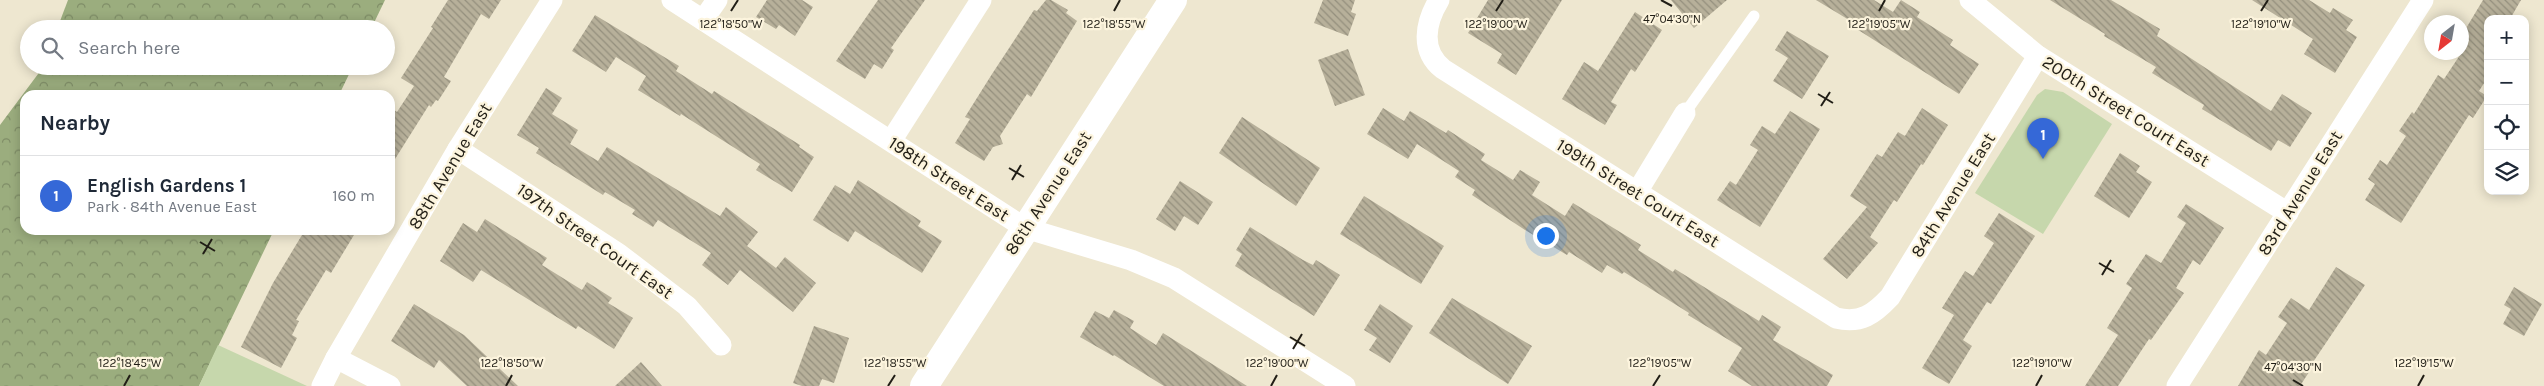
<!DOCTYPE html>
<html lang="en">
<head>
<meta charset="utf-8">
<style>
	body { margin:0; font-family:Karla,sans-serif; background:#f6f6f7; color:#1f2937 }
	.controls { position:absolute; right:15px; top:15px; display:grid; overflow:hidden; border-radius:10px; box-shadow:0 2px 12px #0003 }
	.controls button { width:45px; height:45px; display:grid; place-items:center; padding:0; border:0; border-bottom:1px solid #e0e1e3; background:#fff; color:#1f2937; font:25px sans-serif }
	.compass { position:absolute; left:2424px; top:15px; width:45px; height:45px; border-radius:50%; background:#fff; box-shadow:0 2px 12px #0003; rotate:211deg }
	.you { position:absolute; left:1545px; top:235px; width:18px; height:18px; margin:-12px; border:4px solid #fff; border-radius:50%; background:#1a73e8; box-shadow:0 0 0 8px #1a73e833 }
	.badge { display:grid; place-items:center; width:32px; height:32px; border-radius:50%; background:#3568d7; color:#fff; font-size:16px; font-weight:700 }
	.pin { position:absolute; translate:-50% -41px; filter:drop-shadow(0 1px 2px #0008) }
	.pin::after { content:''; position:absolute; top:26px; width:18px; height:15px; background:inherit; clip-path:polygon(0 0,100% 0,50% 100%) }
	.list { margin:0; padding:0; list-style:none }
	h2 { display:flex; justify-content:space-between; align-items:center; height:65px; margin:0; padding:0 20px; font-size:21px }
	h2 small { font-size:16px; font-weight:400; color:#747a83 }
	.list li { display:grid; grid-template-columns:32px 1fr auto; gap:15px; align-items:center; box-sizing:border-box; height:80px; padding:0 20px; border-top:1px solid #e0e1e3 }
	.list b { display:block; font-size:19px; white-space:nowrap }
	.list p { margin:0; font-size:16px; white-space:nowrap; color:#747a83 }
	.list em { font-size:16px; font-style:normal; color:#747a83 }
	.icon { flex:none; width:28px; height:28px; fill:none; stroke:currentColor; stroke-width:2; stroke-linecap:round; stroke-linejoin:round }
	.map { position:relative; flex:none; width:2544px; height:386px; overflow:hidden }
	.search { position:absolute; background:#fff; box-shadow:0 2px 12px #0003; left:20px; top:20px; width:375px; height:55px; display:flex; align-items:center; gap:12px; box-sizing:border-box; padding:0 18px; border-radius:28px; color:#747a83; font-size:19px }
	.panel { position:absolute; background:#fff; box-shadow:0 2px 12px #0003; left:20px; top:90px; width:375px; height:145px; border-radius:15px }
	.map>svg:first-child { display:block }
</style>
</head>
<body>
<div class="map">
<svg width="2544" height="386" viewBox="0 0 2544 386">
	<defs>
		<pattern id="forest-crowns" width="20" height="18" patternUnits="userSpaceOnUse" patternTransform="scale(1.25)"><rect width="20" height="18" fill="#9bad7e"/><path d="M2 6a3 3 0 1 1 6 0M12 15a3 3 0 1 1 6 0" fill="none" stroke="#7e8c66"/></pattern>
		<pattern id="building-back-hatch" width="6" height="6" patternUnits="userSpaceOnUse" patternTransform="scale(1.25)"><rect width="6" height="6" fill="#b7b09a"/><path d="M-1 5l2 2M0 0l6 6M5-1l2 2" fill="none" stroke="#948f7d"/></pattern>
	</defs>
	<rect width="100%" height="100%" fill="#eee7d0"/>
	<g fill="url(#forest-crowns)">
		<polygon points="68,0 385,0 371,29 57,29"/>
		<polygon points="44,66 353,66 339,95 25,95 25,230 274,230 199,386 0,386 0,125"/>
	</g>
	<g fill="#c6d7ac">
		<polygon points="2045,89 2063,92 2112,124 2043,234 1975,193 2037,95"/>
		<polygon points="218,345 307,386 199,386"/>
	</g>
	<g fill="url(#building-back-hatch)">
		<polygon points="448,0 501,0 489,19 481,14 444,77 451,81 438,101 436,100 431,107 429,105 390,167 390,107 397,112 414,86 401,78 433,28 431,27"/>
		<polygon points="767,0 802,0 813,7 795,36 779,25 776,29 756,17"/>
		<polygon points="878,0 925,0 891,48 894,50 882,69 874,64 865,79 836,61"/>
		<polygon points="1046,0 1051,0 1068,10 1066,13 1077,21 1031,97 1027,94 1000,136 1003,144 993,147 984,161 955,143 970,119 965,117 992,74 1034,10 1037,11"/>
		<polygon points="1323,0 1355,0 1351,12 1356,14 1348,36 1314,23"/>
		<polygon points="1488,0 1562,0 1516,75 1497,63 1502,54 1468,33"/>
		<polygon points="1671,0 1727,0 1694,28"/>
		<polygon points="1816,0 1874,0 1893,12 1901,0 1920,12 1917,17 1953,40 1950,45 1979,64 1959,94 1852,26 1854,23"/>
		<polygon points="2050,0 2111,0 2160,29 2157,36 2271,111 2282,94 2312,113 2290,147 2278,140 2271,151 2202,109 2204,105 2152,73 2156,67 2104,36 2105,34"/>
		<polygon points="2252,0 2309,0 2330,13 2333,8 2353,20 2346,30 2357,37 2335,73 2304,54 2313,39"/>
		<polygon points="2483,0 2521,0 2510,19 2488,19 2488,77 2479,91 2487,96 2473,118 2469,115 2401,223 2365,200 2375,184 2368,179 2380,160 2387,165 2406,136 2399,131 2412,112 2414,114 2438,75 2444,79 2462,52 2469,40 2462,35"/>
		<polygon points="1635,12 1662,30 1635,72 1631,69 1611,102 1617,105 1605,125 1562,99 1584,62 1598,71"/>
		<polygon points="595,15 679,66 676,71 712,94 714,91 800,145 799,147 814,157 792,192 756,170 760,164 681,114 680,116 638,90 646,76 616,57 606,72 572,51"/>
		<polygon points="1787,31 1829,56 1802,99 1773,81 1788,58 1775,50"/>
		<polygon points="1348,49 1365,95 1335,106 1318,60"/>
		<polygon points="546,88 562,98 552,114 578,130 570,144 598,161 607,147 720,216 726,207 758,232 747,246 776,268 785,257 816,283 793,312 740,270 728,285 702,265 711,253 658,220 653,227 632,214 635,210 605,192 603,195 536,153 539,148 517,135"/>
		<polygon points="1383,108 1404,121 1410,111 1446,133 1448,130 1485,154 1481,160 1513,180 1520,170 1540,182 1532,195 1565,216 1573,203 1641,245 1638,250 1673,272 1675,269 1759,321 1762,315 1781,327 1773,340 1833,375 1827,386 1752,386 1728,371 1742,348 1688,315 1689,313 1624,272 1622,274 1607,265 1602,273 1569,252 1567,255 1525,230 1472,195 1475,190 1455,177 1459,171 1417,144 1408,159 1367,134"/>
		<polygon points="1922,108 1948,125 1923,165 1921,164 1897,202 1894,200 1870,237 1878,243 1847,279 1823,259 1867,207 1850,196 1877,154 1882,157 1898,132 1905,136"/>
		<polygon points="1790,111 1820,129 1760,227 1717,200 1730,181 1736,185 1758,150 1750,145 1762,126 1775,134"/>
		<polygon points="1242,117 1320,168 1296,206 1219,153"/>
		<polygon points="2120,153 2140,166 2136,172 2152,182 2129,218 2094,196"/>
		<polygon points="858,180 921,221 918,226 942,241 922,273 855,231 848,242 813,220 835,185 850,194"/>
		<polygon points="1180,181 1213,202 1198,225 1184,216 1175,231 1156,219"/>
		<polygon points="1364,196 1444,246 1421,284 1340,234"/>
		<polygon points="2186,204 2224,228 2200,265 2193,260 2176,288 2184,293 2151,340 2149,339 2118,386 2085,386 2118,335 2107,328 2132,288 2126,284 2146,254 2161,263 2186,223 2177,217"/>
		<polygon points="1999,213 2035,236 1991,304 1987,302 1963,340 1972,346 1949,384 1922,368 1954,315 1942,308 1965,271 1973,276 1994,243 1984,236"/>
		<polygon points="485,219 547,258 542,265 582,290 587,282 612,298 608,303 633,318 614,349 578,326 576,329 481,270 473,282 440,261 463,223 477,232"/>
		<polygon points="1250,227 1303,260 1313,265 1316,260 1340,275 1314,316 1235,266 1242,254 1236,250"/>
		<polygon points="305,230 357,230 331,273 326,270 296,320 299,321 292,335 297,338 281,368 241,347 273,283"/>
		<polygon points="2336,267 2365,285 2309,368 2311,369 2300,386 2238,386 2259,350 2266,355 2287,323 2278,317 2291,298 2309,310"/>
		<polygon points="2514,287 2542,304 2524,336 2503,324 2511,309 2504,305"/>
		<polygon points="1452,298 1532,346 1508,384 1429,333"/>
		<polygon points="414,304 464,335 518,386 467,386 439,360 434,368 391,341"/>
		<polygon points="1380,304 1413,326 1390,363 1369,350 1377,338 1364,330"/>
		<polygon points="1114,310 1134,321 1130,328 1156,345 1163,333 1247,386 1164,386 1114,355 1113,356 1080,337 1095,311 1109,318"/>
		<polygon points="814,326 849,338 834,383 822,379 819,386 802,386 793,383"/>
		<polygon points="641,362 662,386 615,386"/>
	</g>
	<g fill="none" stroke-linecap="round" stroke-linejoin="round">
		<polyline stroke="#fff" stroke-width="11" points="1685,113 1754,16"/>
		<g stroke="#fff" stroke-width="21">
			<polyline points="672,0 1025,228 1131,260 1174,278 1345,386"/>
			<path d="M1439 0C1425 23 1420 51 1443 69L1836 318C1861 324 1874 314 1890 297L2038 56"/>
			<polyline points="1970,0 2038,56 2288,213"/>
			<polyline points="703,20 717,0"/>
			<polyline points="891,141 981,0"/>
			<polyline points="458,149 619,254 687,306 721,345"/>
			<polyline points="1637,192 1685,113"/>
			<polyline points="336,358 390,386"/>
			<polyline points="322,386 336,358 458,149 552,0"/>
			<polyline points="2177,386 2423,0"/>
		</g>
		<polyline stroke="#fff" stroke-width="28" points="924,386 1173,0"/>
	</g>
	<path fill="none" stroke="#211e16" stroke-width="2" d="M1661 0 1672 6M731 11 738 0M1114 11 1120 0M1496 11 1503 0M1879 11 1885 0M2261 11 2268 0M1818 94 1833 103M1821 106 1830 92M1009 168 1024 177M1012 180 1021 165M200 242 215 251M203 254 212 239M2099 263 2114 272M2102 275 2111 260M1290 337 1305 346M1293 349 1302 334M2293 380 2303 386M124 386 130 375M506 386 512 375M888 386 895 375M1271 386 1277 375M1653 386 1660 375M2036 386 2042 375M2418 386 2424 375"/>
	<g text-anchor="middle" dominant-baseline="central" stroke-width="4.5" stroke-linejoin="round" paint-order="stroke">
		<g font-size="18" fill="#211e16" stroke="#fcf4dd">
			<text transform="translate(2126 111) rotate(32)">200th Street Court East</text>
			<text transform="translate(450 166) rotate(-59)">88th Avenue East</text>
			<text transform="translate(949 179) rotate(33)">198th Street East</text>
			<text transform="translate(1048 193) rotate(-57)">86th Avenue East</text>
			<text transform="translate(1638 193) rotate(32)">199th Street Court East</text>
			<text transform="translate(2300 193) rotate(-58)">83rd Avenue East</text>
			<text transform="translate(1953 195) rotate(-58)">84th Avenue East</text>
			<text transform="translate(595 241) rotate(35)">197th Street Court East</text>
		</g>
	</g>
	<g font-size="12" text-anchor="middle" fill="#211e16" stroke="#fcf4dd" stroke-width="4.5" stroke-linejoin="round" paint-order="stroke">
		<text x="1672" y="23">47°04'30"N</text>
		<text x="731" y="28">122°18'50"W</text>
		<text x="1114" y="28">122°18'55"W</text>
		<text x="1496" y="28">122°19'00"W</text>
		<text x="1879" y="28">122°19'05"W</text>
		<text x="2261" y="28">122°19'10"W</text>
		<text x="130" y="367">122°18'45"W</text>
		<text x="512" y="367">122°18'50"W</text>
		<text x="895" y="367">122°18'55"W</text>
		<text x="1277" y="367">122°19'00"W</text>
		<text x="1660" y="367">122°19'05"W</text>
		<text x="2042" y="367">122°19'10"W</text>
		<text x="2424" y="367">122°19'15"W</text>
		<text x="2293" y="371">47°04'30"N</text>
	</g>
</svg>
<div class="controls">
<button>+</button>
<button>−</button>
<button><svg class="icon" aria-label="locate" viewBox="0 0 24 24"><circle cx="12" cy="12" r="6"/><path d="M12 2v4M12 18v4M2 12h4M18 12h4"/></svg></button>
<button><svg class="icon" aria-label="layers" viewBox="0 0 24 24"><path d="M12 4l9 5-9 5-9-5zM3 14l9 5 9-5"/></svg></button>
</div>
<svg class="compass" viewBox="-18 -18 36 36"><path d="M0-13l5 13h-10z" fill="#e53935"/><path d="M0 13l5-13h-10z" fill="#747a83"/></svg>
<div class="you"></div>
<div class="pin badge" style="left:2043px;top:159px">1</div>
<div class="search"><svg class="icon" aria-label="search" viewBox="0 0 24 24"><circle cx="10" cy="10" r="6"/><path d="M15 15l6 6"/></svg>Search here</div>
<section class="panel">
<h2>Nearby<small></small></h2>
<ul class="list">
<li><span class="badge">1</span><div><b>English Gardens 1</b><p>Park · 84th Avenue East</p></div><em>160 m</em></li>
</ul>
</section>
</div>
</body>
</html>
